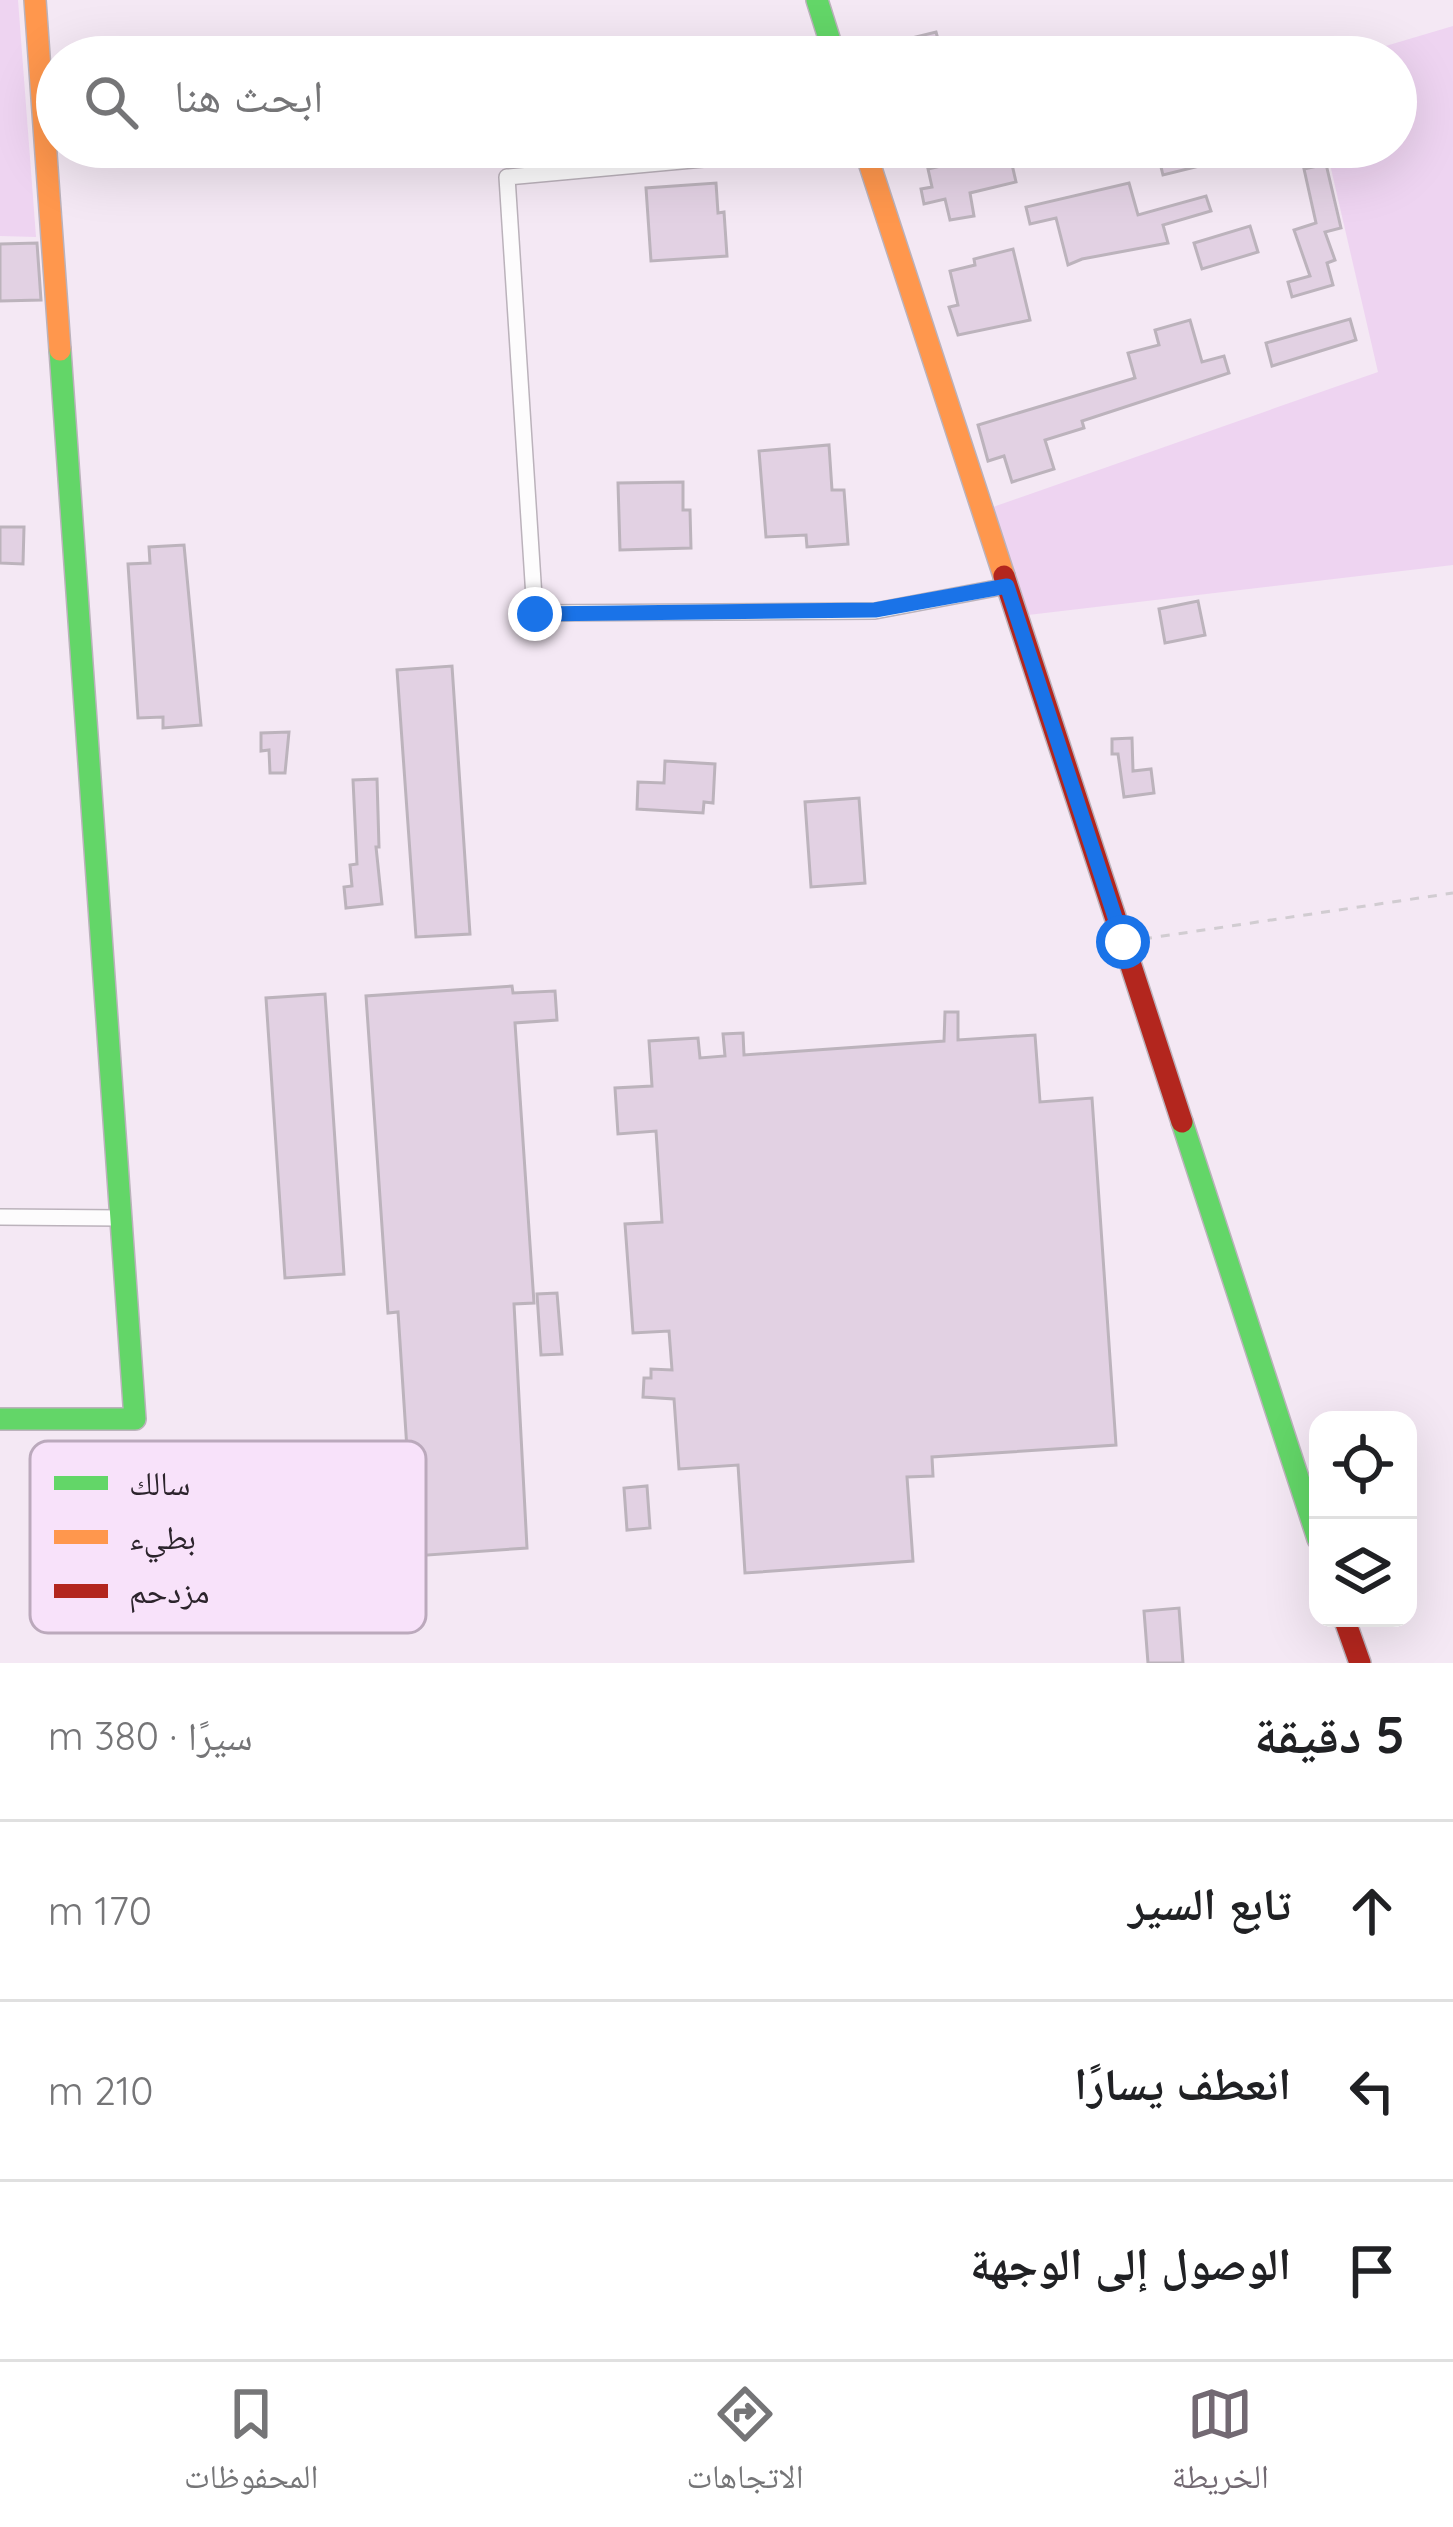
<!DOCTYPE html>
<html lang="ar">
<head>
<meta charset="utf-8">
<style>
	body { margin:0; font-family:Quicksand,"Noto Naskh Arabic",sans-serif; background:#f6f6f6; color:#202124; direction:rtl }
	.controls { position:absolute; right:36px; bottom:36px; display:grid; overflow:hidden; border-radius:24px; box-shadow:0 12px 48px #0002 }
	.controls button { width:108px; height:108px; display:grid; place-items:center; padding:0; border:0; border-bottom:3px solid #e0e0e0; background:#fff; color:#202124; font:60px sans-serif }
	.stop { position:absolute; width:36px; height:36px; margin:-27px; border:9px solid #1a73e8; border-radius:50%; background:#fff }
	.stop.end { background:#1a73e8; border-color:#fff; box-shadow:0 3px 12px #0008 }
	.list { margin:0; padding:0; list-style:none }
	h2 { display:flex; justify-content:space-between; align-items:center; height:156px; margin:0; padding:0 48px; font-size:51px }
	h2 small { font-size:39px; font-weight:400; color:#757577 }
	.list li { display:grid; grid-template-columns:78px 1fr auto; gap:36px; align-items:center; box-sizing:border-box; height:180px; padding:0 48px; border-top:3px solid #e0e0e0 }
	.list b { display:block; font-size:45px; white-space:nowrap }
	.list em { font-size:39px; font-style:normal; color:#757577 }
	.icon { flex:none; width:66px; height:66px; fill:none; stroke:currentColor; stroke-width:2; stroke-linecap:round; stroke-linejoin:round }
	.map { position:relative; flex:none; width:1453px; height:1663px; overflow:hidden; direction:ltr }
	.search { position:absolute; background:#fff; box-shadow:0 12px 48px #0002; left:36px; right:36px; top:36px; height:132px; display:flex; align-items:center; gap:30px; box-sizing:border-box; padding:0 42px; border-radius:66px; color:#757577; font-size:45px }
	.sheet { height:696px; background:#fff }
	nav { display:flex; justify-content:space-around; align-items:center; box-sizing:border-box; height:168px; border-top:3px solid #e0e0e0; background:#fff; font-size:33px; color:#757577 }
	nav a { display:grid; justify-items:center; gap:6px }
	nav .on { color:#726972 }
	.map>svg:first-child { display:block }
</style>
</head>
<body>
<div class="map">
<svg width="1453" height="1663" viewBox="0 0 1453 1663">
	<rect width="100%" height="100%" fill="#f4e8f4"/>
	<g fill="#eed4f1">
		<polygon points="0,0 18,0 36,237 0,236"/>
		<polygon points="1453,26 1453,565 1028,615 993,507 1378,372 1326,147 1396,147 1396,57 1311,57 1360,45 1362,53"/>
	</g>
	<g fill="#e2d1e3" stroke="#bcb3bc" stroke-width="3">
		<polygon points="936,32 941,50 899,57 895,42"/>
		<polygon points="388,147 484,147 484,156 390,164"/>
		<polygon points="988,147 1008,147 1016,182 970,193 974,216 950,220 945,199 924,204 921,189 932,187 928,169 984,156 982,149"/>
		<polygon points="1156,147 1208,147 1212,163 1163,175"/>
		<polygon points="1326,164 1341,228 1325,232 1335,260 1327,263 1333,285 1292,297 1288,282 1310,276 1294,230 1316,223 1304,169"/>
		<polygon points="716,183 718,213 724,212 727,256 651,261 646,188"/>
		<polygon points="1129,183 1138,215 1206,196 1211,211 1163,225 1168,243 1082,259 1068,265 1056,218 1030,224 1026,207"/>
		<polygon points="1250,226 1258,252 1202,269 1194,243"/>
		<polygon points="37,243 41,300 0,301 0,244"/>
		<polygon points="1013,249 1030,320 958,335 949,307 958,305 950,271 975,265 974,259"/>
		<polygon points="1350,319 1356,340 1272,366 1266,343"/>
		<polygon points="1190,320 1202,362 1224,356 1229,373 1082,421 1084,428 1045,440 1054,469 1012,482 1004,456 988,461 978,425 1135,378 1128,353 1159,345 1155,330"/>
		<polygon points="829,445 832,490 844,490 848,544 807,547 806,535 766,537 759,451"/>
		<polygon points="683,482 683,510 690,510 691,548 620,550 618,483"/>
		<polygon points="0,527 24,527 23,564 0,563"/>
		<polygon points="184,545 201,725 163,728 163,717 138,718 128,564 150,563 149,547"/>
		<polygon points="1198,601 1205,635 1165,643 1159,609"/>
		<polygon points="452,666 470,934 416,937 397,670"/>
		<polygon points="289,732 285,773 270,773 269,750 261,751 261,733"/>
		<polygon points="1132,738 1133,771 1151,769 1154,793 1124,797 1118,754 1112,754 1112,739"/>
		<polygon points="665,761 715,764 713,803 704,802 703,813 637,809 638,782 664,783"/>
		<polygon points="377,779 379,847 376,847 382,904 346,908 344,887 352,886 350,865 357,864 353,780"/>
		<polygon points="859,798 865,883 811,887 805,802"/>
		<polygon points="512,986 513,993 555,991 557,1020 515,1023 534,1303 514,1304 527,1548 414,1556 398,1312 388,1313 366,996"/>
		<polygon points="325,994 344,1274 285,1278 266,998"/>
		<polygon points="945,1012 958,1012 958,1040 1035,1035 1040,1102 1092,1098 1116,1445 932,1457 933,1476 907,1477 913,1561 745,1573 738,1465 679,1469 674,1399 643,1397 644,1378 651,1378 651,1369 672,1370 669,1331 633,1333 625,1224 662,1222 656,1131 618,1134 615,1088 652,1086 649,1041 698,1038 700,1058 725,1056 723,1034 743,1033 744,1055 944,1041"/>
		<polygon points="557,1293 562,1354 541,1355 537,1294"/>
		<polygon points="647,1486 650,1528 627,1530 624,1488"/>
		<polygon points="1179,1608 1183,1663 1148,1663 1144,1611"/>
	</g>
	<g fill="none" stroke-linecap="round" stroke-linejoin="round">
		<defs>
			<g id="street">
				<polyline points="836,147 507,177 535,613 875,611 1007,586"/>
				<polyline points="0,1217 121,1218"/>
			</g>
			<g id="fast">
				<polyline points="817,0 835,57"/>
				<polyline points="1182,1122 1318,1539"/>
				<polyline points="0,1419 135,1419 60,350"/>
			</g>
			<g id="slow">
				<polyline points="35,0 60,350"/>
				<polyline points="864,147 1004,576"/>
			</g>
			<g id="jam">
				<polyline points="1004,576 1182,1122"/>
				<polyline points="1344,1618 1360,1663"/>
			</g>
		</defs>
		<use href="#street" stroke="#bbb2bb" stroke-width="18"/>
		<use href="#fast" stroke="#bbb2bb" stroke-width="24"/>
		<use href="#slow" stroke="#bbb2bb" stroke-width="24"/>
		<use href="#jam" stroke="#bbb2bb" stroke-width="24"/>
		<polyline stroke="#d1ccd1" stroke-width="3" stroke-dasharray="9 9" stroke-linecap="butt" points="1143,939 1453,893"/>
		<use href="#street" stroke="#fdfcfd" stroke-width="15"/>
		<use href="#fast" stroke="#63d668" stroke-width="21"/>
		<use href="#slow" stroke="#ff974d" stroke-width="21"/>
		<use href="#jam" stroke="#b3261e" stroke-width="21"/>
	</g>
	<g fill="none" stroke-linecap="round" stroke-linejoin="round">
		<polyline stroke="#1a73e8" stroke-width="15" points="535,614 875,610 1007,586 1123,942"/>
	</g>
	<rect x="30" y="1441" width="396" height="192" rx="18" fill="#f8e2fa" stroke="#bba9bc" stroke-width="3"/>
	<rect x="54" y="1476" width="54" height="14" fill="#63d668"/>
	<rect x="54" y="1530" width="54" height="14" fill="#ff974d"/>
	<rect x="54" y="1584" width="54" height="14" fill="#b3261e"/>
	<g font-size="33" fill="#2c242c">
		<text x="129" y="1495">سالك</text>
		<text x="129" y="1549">بطيء</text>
		<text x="129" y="1603">مزدحم</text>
	</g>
</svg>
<div class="controls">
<button><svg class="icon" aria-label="locate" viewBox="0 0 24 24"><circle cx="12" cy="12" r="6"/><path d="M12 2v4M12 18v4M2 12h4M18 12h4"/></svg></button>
<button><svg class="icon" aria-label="layers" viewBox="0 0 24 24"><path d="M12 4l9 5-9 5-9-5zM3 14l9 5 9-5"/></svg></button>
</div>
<div class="stop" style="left:1123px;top:942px"></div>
<div class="stop end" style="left:535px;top:614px"></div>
<div class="search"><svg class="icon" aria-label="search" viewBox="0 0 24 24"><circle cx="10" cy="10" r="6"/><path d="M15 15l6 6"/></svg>ابحث هنا</div>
</div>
<section class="sheet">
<h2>5 دقيقة<small>سيرًا · 380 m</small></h2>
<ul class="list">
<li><svg class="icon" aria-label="ahead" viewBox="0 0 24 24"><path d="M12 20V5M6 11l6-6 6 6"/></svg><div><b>تابع السير</b></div><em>170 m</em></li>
<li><svg class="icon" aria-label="left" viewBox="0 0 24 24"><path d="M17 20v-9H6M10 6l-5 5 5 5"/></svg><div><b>انعطف يسارًا</b></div><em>210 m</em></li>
<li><svg class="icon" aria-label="arrive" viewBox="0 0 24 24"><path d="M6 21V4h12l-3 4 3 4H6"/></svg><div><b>الوصول إلى الوجهة</b></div></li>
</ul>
</section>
<nav>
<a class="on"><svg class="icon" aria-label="map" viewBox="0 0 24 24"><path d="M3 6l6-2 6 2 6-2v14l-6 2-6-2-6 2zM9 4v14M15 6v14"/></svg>الخريطة</a>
<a><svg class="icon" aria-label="directions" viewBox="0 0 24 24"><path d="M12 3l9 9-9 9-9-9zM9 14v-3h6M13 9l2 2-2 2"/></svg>الاتجاهات</a>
<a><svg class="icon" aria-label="saved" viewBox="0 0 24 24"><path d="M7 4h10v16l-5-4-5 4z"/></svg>المحفوظات</a>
</nav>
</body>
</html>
